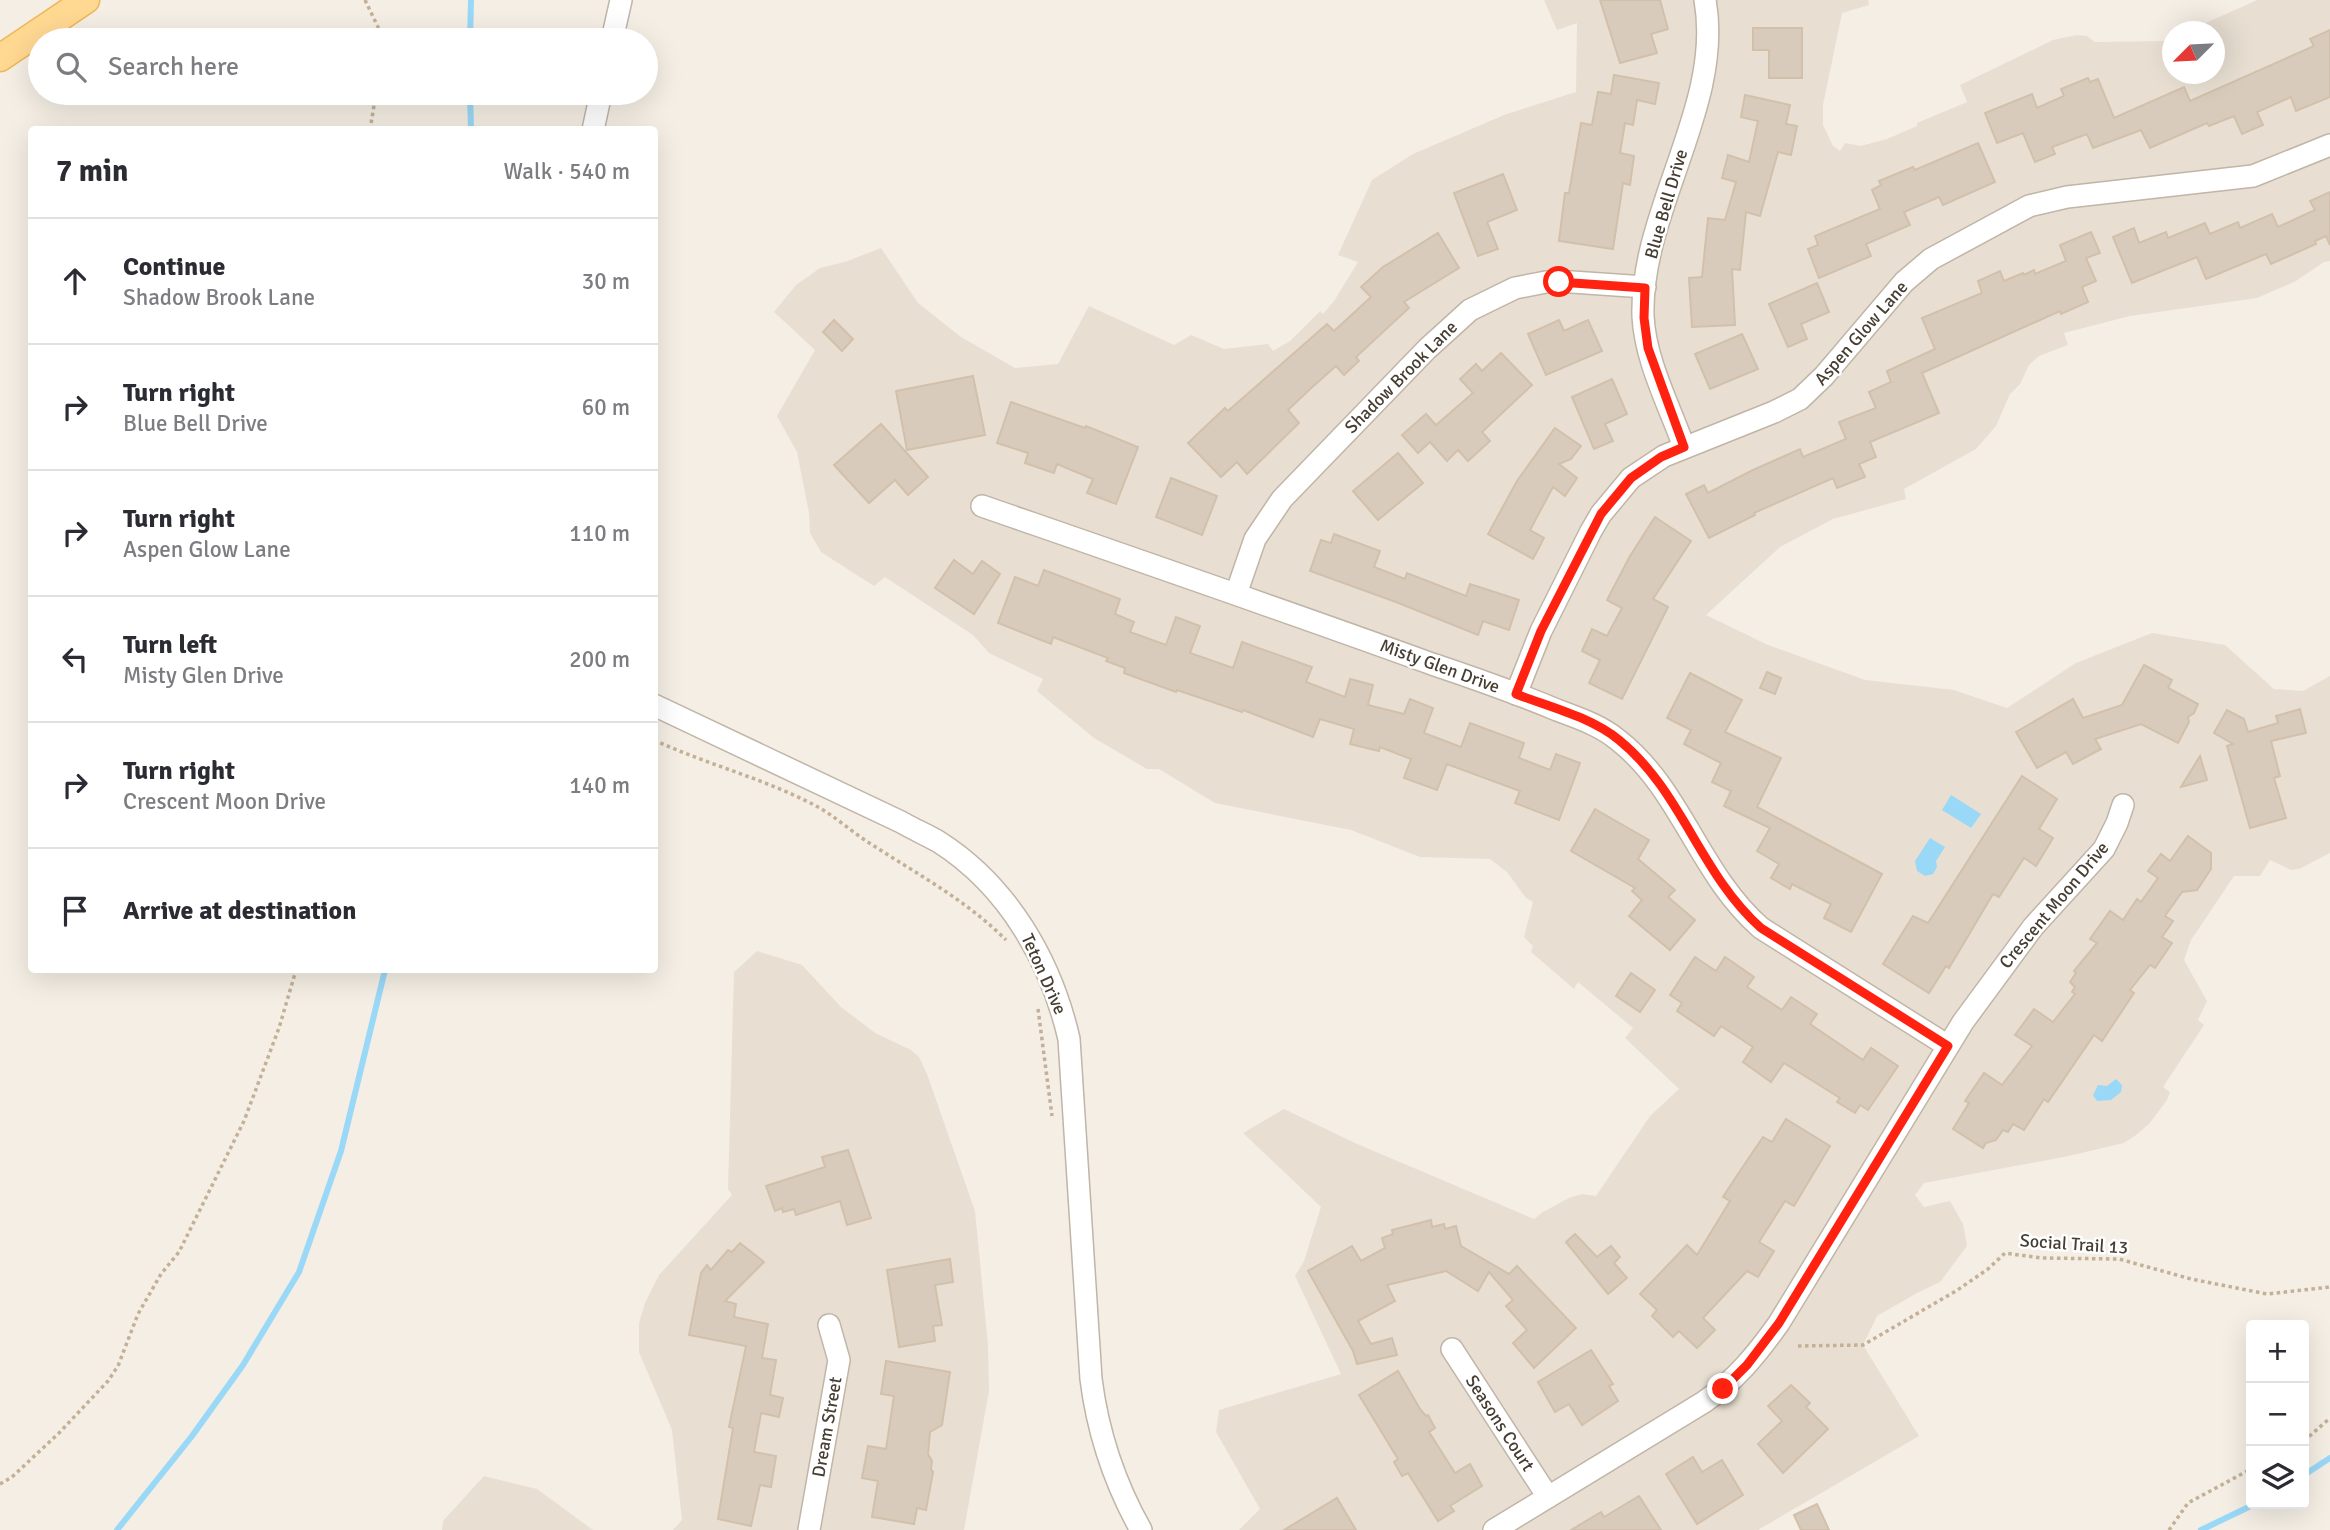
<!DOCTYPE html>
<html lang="en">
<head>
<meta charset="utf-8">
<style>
	body { margin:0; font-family:Signika,sans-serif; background:#f7f7f7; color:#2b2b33 }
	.controls { position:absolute; right:21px; bottom:21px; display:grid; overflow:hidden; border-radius:7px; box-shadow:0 7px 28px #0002 }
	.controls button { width:63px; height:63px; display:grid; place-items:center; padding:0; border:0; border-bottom:2px solid #e1e1e2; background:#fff; color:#2b2b33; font:35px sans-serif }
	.compass { position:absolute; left:2162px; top:21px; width:63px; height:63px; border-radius:50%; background:#fff; box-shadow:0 7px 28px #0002; rotate:246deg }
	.stop { position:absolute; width:21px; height:21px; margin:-16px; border:5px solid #ff2210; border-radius:50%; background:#fff }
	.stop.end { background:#ff2210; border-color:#fff; box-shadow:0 2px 7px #0008 }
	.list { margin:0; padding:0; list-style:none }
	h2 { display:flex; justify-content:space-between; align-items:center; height:91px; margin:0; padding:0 28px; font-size:30px }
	h2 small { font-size:23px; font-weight:400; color:#7c7c81 }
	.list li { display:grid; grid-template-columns:46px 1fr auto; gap:21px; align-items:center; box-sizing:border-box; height:126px; padding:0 28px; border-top:2px solid #e1e1e2 }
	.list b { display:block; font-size:26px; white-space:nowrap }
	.list p { margin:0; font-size:23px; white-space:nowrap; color:#7c7c81 }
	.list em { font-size:23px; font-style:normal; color:#7c7c81 }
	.icon { flex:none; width:38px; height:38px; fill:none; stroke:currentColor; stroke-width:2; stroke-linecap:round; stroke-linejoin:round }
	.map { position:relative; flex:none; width:2330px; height:1530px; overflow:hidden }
	.search { position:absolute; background:#fff; box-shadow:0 7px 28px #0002; left:28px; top:28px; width:630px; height:77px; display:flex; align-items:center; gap:18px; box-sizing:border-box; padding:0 24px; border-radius:38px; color:#7c7c81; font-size:26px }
	.panel { position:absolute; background:#fff; box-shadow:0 7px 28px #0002; left:28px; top:126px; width:630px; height:847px; border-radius:7px }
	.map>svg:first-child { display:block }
</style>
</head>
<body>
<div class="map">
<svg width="2330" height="1530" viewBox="0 0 2330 1530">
	<rect width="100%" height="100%" fill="#f4eee4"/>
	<g fill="#e8dfd2">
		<polygon points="1544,0 1868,0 1869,5 1842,13 1823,105 1823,125 1833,146 1840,151 1845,143 1861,146 1887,139 1917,126 1917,123 1967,102 1960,85 2053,40 2077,35 2087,36 2095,42 2168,41 2172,39 2172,74 2214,74 2214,32 2188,31 2257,0 2330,0 2330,261 2324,262 2296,281 2257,298 2130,316 2064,333 2068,345 2039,356 2029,365 2020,384 2010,394 1996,426 1976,449 1904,489 1906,499 1833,519 1780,547 1706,615 1768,645 1865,680 1954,690 2007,708 2076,663 2152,633 2225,645 2274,689 2303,691 2330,676 2330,853 2299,869 2291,870 2270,860 2260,876 2234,876 2191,940 2184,960 2207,1001 2198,1020 2204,1025 2163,1087 2170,1092 2167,1100 2149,1124 2136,1135 2124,1143 2064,1157 1924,1183 1915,1195 1924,1207 1950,1201 1963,1224 1967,1246 1940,1282 1917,1293 1877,1316 1863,1345 1919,1436 1758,1530 1239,1530 1260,1509 1216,1432 1219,1410 1341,1374 1295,1276 1304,1261 1321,1207 1243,1133 1284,1109 1355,1143 1534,1219 1543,1212 1569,1198 1582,1194 1596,1196 1650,1116 1679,1089 1625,1038 1633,1028 1578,982 1574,989 1531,952 1533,946 1524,937 1533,902 1526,898 1507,872 1490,859 1420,857 1351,830 1215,803 1159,769 1147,769 1094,738 1037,691 1043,679 989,653 973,635 885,577 874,586 821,552 810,533 809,513 797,452 777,416 815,350 774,312 796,285 820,268 845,262 881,248 918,303 961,337 1015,368 1058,364 1089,306 1174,345 1191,335 1224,349 1268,344 1273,351 1290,341 1320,311 1323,314 1334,301 1358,262 1338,255 1372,180 1413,154 1504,115 1576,92 1577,23 1557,30"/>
		<polygon points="757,951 802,965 841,1007 875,1033 911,1050 919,1057 927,1074 975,1211 988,1345 989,1391 964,1530 673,1530 682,1520 672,1430 639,1352 639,1323 645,1303 659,1275 732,1195 728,1189 734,972"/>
		<polygon points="484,1476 537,1489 593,1530 442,1530 443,1521"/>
	</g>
	<g fill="#9ad8f7">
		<polygon points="1951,795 1981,814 1971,828 1942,810"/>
		<polygon points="1930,838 1945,847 1936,861 1937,867 1933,874 1925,876 1917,871 1915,861"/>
		<polygon points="2116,1079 2122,1085 2121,1092 2111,1100 2097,1101 2093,1095 2098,1085 2107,1086"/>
	</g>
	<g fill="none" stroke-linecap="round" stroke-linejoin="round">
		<g stroke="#9ad8f7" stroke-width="6">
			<polyline points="470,40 471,0"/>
			<polyline points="470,93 471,130"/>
			<polyline points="2304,1475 2330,1458"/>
			<polyline points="117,1530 192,1436 243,1365 299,1272 341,1151 385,970"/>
			<polyline points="2201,1530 2255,1504"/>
		</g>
	</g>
	<g fill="#d9cbbb" stroke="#d2c0ab" stroke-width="2">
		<polygon points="1600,0 1660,0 1668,29 1651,34 1657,53 1620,63"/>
		<polygon points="1753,28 1802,28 1802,78 1769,78 1769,50 1753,50"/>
		<polygon points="2330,30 2330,97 2296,111 2291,97 2257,112 2263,125 2242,134 2234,116 2209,126 2207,123 2150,148 2141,130 2093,148 2087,134 2052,147 2055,154 2035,162 2023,133 1997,143 1985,113 2032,94 2037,108 2064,96 2061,89 2088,78 2090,82 2098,79 2114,118 2184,87 2190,101 2314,46 2310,39"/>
		<polygon points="1614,75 1659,83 1655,104 1637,100 1633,125 1625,123 1620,153 1634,156 1630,185 1623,183 1613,249 1559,241 1565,193 1569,193 1581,123 1592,125 1598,92 1611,94"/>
		<polygon points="1745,95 1790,105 1786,124 1797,126 1791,155 1778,152 1760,216 1746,212 1740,270 1732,269 1735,325 1692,327 1689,278 1702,277 1708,218 1725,220 1736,182 1722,178 1728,155 1749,162 1758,121 1741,117"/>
		<polygon points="1978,143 1995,182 1943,205 1939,197 1904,212 1910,225 1866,244 1871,256 1819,278 1808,249 1818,245 1815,236 1880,209 1872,190 1881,185 1879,181 1913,167 1915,170"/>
		<polygon points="1503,174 1517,210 1487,222 1498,249 1478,256 1454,193"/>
		<polygon points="2330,192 2330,245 2326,236 2315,241 2316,244 2271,264 2266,254 2206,279 2197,257 2132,283 2113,237 2134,228 2139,243 2166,232 2168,238 2205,223 2210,234 2238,222 2240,228 2272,214 2278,227 2315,210 2310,201"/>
		<polygon points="2091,232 2100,253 2086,258 2096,281 2082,287 2088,302 2061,314 2060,311 1922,373 1939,413 1870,442 1876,457 1859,464 1865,477 1837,488 1833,478 1754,513 1755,515 1709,538 1686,494 1704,485 1708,493 1753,470 1800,449 1803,457 1846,439 1839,422 1876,408 1869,392 1891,382 1887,371 1935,349 1922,318 1982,293 1978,281 2000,271 2004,281 2023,273 2024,275 2034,270 2035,274 2066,261 2060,245"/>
		<polygon points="1438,233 1459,268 1404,302 1409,308 1356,357 1359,361 1344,375 1336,366 1309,390 1288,410 1299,423 1247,474 1237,462 1221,477 1188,443 1225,408 1228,411 1327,324 1334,331 1371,297 1361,287 1383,267"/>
		<polygon points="1817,283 1829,312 1801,324 1807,339 1788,347 1769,304"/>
		<polygon points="834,320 853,339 842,351 823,332"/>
		<polygon points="1559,320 1564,331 1588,320 1602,351 1546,375 1528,334"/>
		<polygon points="1742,334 1758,369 1710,389 1695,354"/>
		<polygon points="1501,353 1532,385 1482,432 1490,441 1468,461 1458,450 1447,461 1430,442 1418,453 1402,435 1426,414 1436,425 1473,393 1460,379 1476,364 1482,371"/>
		<polygon points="973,376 985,435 907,450 896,391"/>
		<polygon points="1612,379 1627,414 1605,424 1613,441 1594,449 1572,397"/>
		<polygon points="1011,402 1085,428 1086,426 1138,447 1116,504 1087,493 1093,479 1057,464 1054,473 1025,463 1028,453 997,443"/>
		<polygon points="881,424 928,477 908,495 895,480 869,503 834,465"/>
		<polygon points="1555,428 1581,446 1571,459 1559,464 1577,478 1565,496 1553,487 1530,530 1544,538 1533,559 1488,534 1517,481"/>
		<polygon points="1398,453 1423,483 1378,520 1353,491"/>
		<polygon points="1171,478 1217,496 1202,535 1156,517"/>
		<polygon points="1655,517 1691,541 1653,599 1668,607 1622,699 1589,683 1600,660 1582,651 1592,629 1607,636 1622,608 1607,600 1630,556"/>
		<polygon points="1334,534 1380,551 1374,567 1405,579 1407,573 1466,596 1470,584 1519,600 1509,630 1483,621 1478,635 1396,602 1310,571 1321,540 1331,543"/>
		<polygon points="954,560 973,574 982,561 1000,574 974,614 935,588"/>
		<polygon points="1044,570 1120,599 1115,614 1134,622 1130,632 1166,645 1176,617 1200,626 1190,653 1233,668 1242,642 1312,667 1306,682 1345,697 1350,679 1373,685 1368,705 1404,714 1410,699 1433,708 1424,733 1461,747 1470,723 1524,743 1519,758 1550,770 1556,754 1580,763 1559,820 1515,803 1520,791 1447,764 1437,790 1404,778 1411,759 1380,747 1379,751 1350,744 1354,729 1320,719 1313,737 1243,710 1242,712 1177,690 1176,692 1124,673 1125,668 1106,661 1108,658 1053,637 1051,644 998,623 1015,577 1038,586"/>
		<polygon points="2144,665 2172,680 2168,688 2198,704 2194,713 2188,717 2189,722 2178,743 2141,724 2095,739 2101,749 2073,764 2066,752 2037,768 2016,732 2073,699 2083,718 2122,705"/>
		<polygon points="1767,672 1781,678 1775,694 1760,688"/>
		<polygon points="1690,673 1742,700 1725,732 1781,758 1757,807 1882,874 1851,932 1824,918 1831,904 1792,884 1790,889 1771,878 1779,864 1757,851 1770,828 1724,806 1731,791 1712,782 1721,763 1684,744 1691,730 1667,718"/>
		<polygon points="2300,709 2306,733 2271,741 2280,776 2274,778 2286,818 2250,828 2227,746 2233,744 2214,733 2227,710 2244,719 2248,732 2278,723 2276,716"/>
		<polygon points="2200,756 2207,780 2181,787"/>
		<polygon points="2022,776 2057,799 2039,829 2053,838 2036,866 2024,858 1999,897 1993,894 1949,968 1946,966 1929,993 1883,964 1913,916 1928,923"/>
		<polygon points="1595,809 1649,840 1638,859 1675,890 1668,897 1695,920 1670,950 1629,916 1642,900 1632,891 1635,888 1571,851"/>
		<polygon points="2188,836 2211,853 2211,869 2197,890 2182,892 2165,916 2173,921 2162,937 2172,943 2155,968 2150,965 2130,990 2134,993 2102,1041 2094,1035 2048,1102 2044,1099 2024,1130 2013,1124 2008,1132 2003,1130 1996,1140 1986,1143 1983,1148 1953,1129 1969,1103 1965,1101 1984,1073 2002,1085 2032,1046 2015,1035 2034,1009 2053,1022 2075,994 2072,992 2075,987 2070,982 2076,973 2074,971 2097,943 2090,939 2110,911 2123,920 2137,899 2141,902 2158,878 2148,871 2161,854 2170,861"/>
		<polygon points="1695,957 1716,971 1725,957 1754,977 1747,987 1782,1010 1791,997 1817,1014 1810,1024 1863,1060 1871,1048 1898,1066 1868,1110 1860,1105 1855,1113 1837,1102 1840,1098 1784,1063 1771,1082 1743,1062 1753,1047 1721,1026 1714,1036 1677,1011 1682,1003 1670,995"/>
		<polygon points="1631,973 1655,990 1640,1012 1616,996"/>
		<polygon points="1786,1119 1830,1146 1794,1206 1785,1201 1759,1242 1774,1251 1758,1277 1747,1271 1703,1318 1715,1330 1697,1348 1679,1331 1673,1337 1652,1316 1657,1310 1640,1294 1687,1245 1697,1255 1730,1201 1723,1197 1742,1168 1763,1137 1772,1142"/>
		<polygon points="848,1150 871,1218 847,1225 840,1201 796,1215 794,1209 783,1212 782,1208 775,1211 766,1186 825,1167 822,1157"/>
		<polygon points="1431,1220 1432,1227 1444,1224 1445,1229 1456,1226 1461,1246 1509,1274 1517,1266 1576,1328 1534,1368 1513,1343 1527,1330 1506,1306 1513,1300 1489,1272 1478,1291 1446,1271 1387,1285 1395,1301 1358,1321 1371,1344 1392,1338 1397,1355 1357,1364 1353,1351 1308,1271 1352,1246 1361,1261 1385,1248 1382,1238 1393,1234 1392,1230"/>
		<polygon points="1575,1234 1597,1257 1611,1246 1620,1257 1614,1263 1627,1278 1608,1294 1566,1242"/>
		<polygon points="740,1243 764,1262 725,1301 736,1304 734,1317 768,1324 762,1358 776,1360 770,1395 783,1398 779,1417 761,1413 754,1452 776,1456 771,1487 760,1485 751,1526 718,1519 733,1428 729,1427 746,1346 689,1335 701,1273 707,1265 711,1270 728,1250 732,1252"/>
		<polygon points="950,1259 953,1282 935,1285 942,1325 933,1326 935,1341 899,1347 887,1270"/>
		<polygon points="1591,1350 1613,1384 1609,1386 1618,1401 1582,1425 1569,1404 1555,1412 1538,1382"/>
		<polygon points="886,1361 950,1372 942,1425 930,1432 928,1454 932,1461 931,1469 933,1472 926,1510 917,1508 914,1524 872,1517 878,1481 862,1478 868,1446 886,1449 894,1396 881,1394"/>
		<polygon points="1398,1371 1420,1409 1426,1416 1428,1415 1435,1428 1429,1432 1455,1473 1470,1464 1482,1486 1450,1506 1454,1511 1438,1521 1408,1473 1402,1476 1394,1462 1398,1459 1359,1395"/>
		<polygon points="1791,1385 1810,1403 1806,1407 1828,1429 1783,1473 1758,1444 1782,1421 1768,1406"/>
		<polygon points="1693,1457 1702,1472 1722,1460 1743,1495 1697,1524 1666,1474"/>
		<polygon points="1639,1496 1661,1530 1571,1530 1601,1512 1604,1517"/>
		<polygon points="1337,1498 1356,1530 1284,1530"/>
		<polygon points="1817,1504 1829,1530 1801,1530 1794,1515"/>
	</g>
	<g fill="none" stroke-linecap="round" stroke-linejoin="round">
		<defs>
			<g id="minor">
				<polyline points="612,40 621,0"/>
				<polyline points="593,130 601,93"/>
				<path d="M1684 447C1669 405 1645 360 1643 316 1640 210 1724 105 1705 0"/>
				<path d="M982 506C1132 558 1283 610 1432 664 1474 678 1516 693 1557 710 1578 718 1600 725 1618 740 1681 789 1699 874 1761 928L1948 1046"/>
				<polyline points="1236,594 1255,539 1282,499 1427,349 1470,310 1515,288 1546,282 1572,282 1645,287"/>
				<polyline points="1516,694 1541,631 1591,531 1601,514 1631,478 1664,456 1774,412 1800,399 1824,376 1904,282 1931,259 2029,206 2067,197 2253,176 2330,145"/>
				<path d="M654 705 901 822C913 829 927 835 939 842 1008 886 1051 961 1069 1039L1091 1379C1098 1434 1114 1482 1141 1530"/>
				<polyline points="1452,1349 1548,1497"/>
				<polyline points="809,1530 839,1360 829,1325"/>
				<path d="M1494 1530 1704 1402C1736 1380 1757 1354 1779 1323L1963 1022 2033 927 2104 849 2117 823 2123 805"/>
			</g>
			<polyline id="major" points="0,58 86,0"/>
		</defs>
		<use href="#minor" stroke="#c0b5a6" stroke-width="24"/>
		<use href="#major" stroke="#eeb658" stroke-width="29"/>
		<g stroke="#c3b096" stroke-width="3.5" stroke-dasharray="3.5 3.5" stroke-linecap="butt">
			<polyline points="365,0 378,27 379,40"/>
			<polyline points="370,130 376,93"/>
			<path d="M654 740C708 765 766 779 818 807 836 817 853 833 871 844 917 874 966 900 1006 940"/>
			<polyline points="1038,1009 1052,1116"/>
			<polyline points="1798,1346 1863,1345 1956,1291 1988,1269 2005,1253 2041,1258 2119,1259 2191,1279 2267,1294 2330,1287"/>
			<polyline points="2304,1441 2330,1418"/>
			<polyline points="0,1484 12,1477 59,1433 108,1381 118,1366 138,1314 161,1274 179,1252 244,1121 279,1028 296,970"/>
			<polyline points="2169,1530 2188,1503 2251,1469"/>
		</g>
		<use href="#minor" stroke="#fff" stroke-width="21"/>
		<use href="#major" stroke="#ffd892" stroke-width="26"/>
	</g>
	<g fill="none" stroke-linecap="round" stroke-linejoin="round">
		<path stroke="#ff2210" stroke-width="9" d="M1559 282 1645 288 1644 318 1648 348 1684 447 1661 457 1631 478 1601 514 1541 631 1516 694C1550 707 1591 717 1619 740 1682 791 1700 874 1761 928L1948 1046 1779 1323 1747 1365 1723 1389"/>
	</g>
	<g text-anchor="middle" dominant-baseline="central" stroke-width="5" stroke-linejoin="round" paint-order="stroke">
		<g font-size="18" fill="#463e33" stroke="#fff">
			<text transform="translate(1666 204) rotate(-74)">Blue Bell Drive</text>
			<text transform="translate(1861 333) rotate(-49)">Aspen Glow Lane</text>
			<text transform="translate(1401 377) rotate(-45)">Shadow Brook Lane</text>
			<text transform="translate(1440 666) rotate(20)">Misty Glen Drive</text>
			<text transform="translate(2054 905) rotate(-50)">Crescent Moon Drive</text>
			<text transform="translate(1044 974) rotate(66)">Teton Drive</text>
			<text transform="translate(2074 1244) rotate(4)">Social Trail 13</text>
			<text transform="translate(1500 1423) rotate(57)">Seasons Court</text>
			<text transform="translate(827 1427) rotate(-80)">Dream Street</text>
		</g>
	</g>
</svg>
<div class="controls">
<button>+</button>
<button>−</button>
<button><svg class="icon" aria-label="layers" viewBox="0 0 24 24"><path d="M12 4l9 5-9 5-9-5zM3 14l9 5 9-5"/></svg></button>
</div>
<svg class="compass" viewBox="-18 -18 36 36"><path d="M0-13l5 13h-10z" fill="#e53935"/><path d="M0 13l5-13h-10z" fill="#7c7c81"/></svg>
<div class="stop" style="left:1559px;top:282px"></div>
<div class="stop end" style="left:1723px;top:1389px"></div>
<div class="search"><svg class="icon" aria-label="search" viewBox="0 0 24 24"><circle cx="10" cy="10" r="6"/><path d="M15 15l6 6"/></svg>Search here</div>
<section class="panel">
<h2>7 min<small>Walk · 540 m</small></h2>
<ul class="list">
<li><svg class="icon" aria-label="ahead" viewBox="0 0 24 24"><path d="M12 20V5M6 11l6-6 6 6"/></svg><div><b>Continue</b><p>Shadow Brook Lane</p></div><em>30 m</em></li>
<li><svg class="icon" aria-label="right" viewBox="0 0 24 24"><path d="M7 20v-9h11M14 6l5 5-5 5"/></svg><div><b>Turn right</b><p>Blue Bell Drive</p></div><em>60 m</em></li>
<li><svg class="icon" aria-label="right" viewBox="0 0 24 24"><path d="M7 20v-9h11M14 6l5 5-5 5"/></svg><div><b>Turn right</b><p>Aspen Glow Lane</p></div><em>110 m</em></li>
<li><svg class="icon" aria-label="left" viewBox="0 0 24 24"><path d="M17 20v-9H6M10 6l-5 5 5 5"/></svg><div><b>Turn left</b><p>Misty Glen Drive</p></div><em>200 m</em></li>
<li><svg class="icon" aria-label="right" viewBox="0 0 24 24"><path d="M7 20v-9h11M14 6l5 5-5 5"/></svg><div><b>Turn right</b><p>Crescent Moon Drive</p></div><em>140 m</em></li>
<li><svg class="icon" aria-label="arrive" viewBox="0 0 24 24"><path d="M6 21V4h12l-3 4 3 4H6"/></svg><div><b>Arrive at destination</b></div></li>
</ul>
</section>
</div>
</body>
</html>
